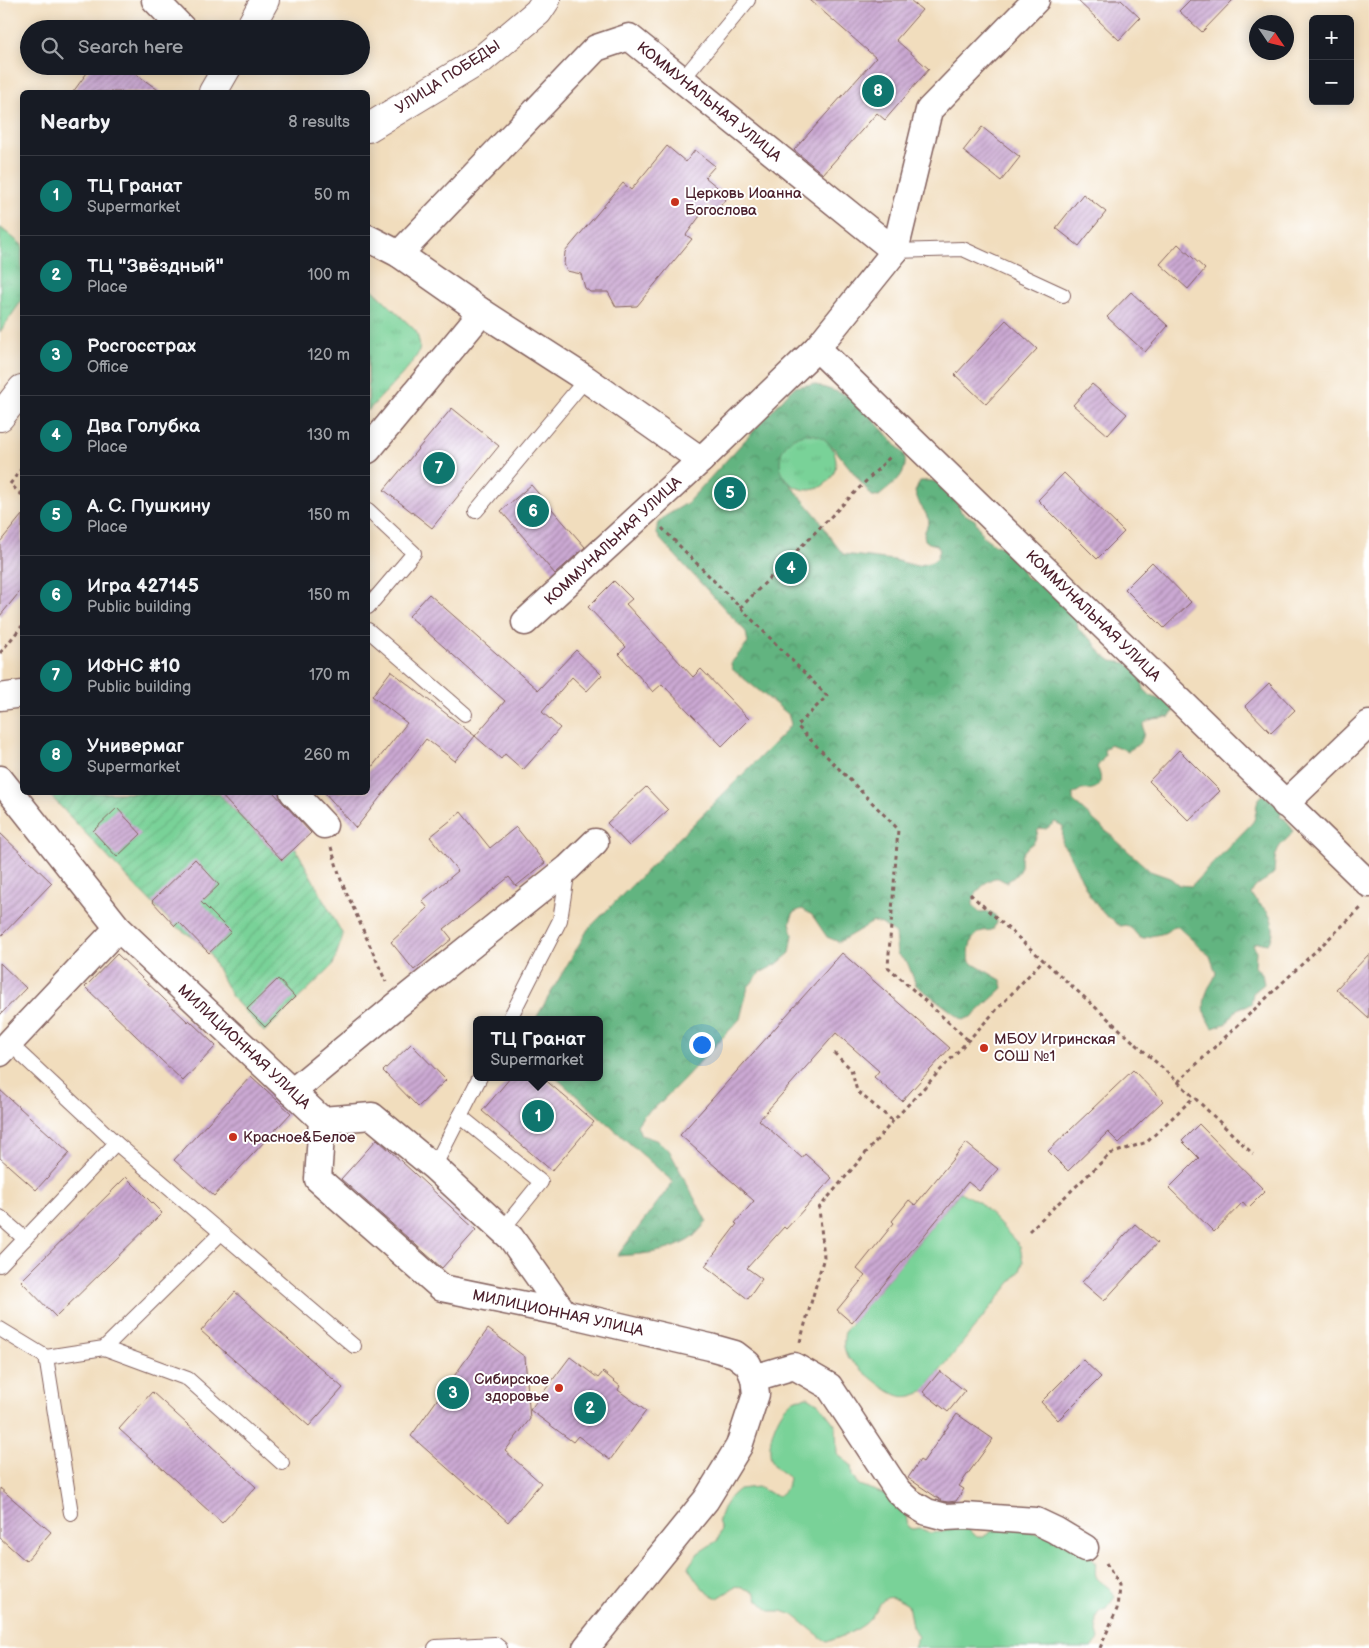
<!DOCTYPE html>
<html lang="en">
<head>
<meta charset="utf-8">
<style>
	body { margin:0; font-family:"Balsamiq Sans",sans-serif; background:#20242c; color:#f1f3f6 }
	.controls { position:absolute; right:15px; top:15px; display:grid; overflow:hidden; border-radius:8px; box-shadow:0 2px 12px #0003 }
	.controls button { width:45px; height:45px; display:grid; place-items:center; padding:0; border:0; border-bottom:1px solid #363941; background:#171b24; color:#f1f3f6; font:25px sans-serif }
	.compass { position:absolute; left:1249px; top:15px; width:45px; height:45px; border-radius:50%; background:#171b24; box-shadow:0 2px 12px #0003; rotate:125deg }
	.you { position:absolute; left:701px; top:1044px; width:18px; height:18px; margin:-12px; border:4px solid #fff; border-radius:50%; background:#1a73e8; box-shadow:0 0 0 8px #1a73e833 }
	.badge { display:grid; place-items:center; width:32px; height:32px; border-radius:50%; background:#0f766e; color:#fff; font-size:16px; font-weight:700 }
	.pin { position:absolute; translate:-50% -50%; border:2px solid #fff; box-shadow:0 1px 5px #0006 }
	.popup { position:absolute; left:473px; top:1016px; width:130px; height:65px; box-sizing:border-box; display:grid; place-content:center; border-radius:8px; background:#171b24; filter:drop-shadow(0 1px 4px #0005); font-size:16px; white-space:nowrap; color:#9ea1a6 }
	.popup b { font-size:19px; color:#f1f3f6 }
	.popup::after { content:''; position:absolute; left:50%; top:100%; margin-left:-10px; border:10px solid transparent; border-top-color:#171b24 }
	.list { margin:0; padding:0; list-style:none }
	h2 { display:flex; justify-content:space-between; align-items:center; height:65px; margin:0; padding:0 20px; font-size:21px }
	h2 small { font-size:16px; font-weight:400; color:#9ea1a6 }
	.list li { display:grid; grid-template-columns:32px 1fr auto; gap:15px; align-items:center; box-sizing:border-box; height:80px; padding:0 20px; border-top:1px solid #363941 }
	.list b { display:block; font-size:19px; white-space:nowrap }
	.list p { margin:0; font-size:16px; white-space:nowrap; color:#9ea1a6 }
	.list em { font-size:16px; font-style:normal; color:#9ea1a6 }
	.icon { flex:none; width:28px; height:28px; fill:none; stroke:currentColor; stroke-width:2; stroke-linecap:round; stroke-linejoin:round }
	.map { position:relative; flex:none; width:1369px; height:1648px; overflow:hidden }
	.search { position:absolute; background:#171b24; box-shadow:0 2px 12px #0003; left:20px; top:20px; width:350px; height:55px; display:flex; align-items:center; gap:12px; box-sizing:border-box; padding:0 18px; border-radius:28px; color:#9ea1a6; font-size:19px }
	.panel { position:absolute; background:#171b24; box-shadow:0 2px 12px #0003; left:20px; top:90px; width:350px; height:705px; border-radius:8px }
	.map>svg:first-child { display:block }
</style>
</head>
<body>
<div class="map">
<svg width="1369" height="1648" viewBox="0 0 1369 1648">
	<defs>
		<pattern id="forest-crowns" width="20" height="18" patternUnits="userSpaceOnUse" patternTransform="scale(1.25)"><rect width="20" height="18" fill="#62b480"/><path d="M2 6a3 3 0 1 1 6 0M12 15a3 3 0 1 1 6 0" fill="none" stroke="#539269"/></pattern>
		<pattern id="park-tufts" width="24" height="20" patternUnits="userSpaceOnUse" patternTransform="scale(1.25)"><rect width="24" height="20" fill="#79d298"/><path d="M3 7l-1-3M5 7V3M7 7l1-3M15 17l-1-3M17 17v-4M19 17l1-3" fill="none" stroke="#6ab483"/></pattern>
		<pattern id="garden-furrows" width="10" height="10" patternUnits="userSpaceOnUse" patternTransform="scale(1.25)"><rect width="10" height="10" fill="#79d298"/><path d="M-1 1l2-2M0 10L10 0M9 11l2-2" fill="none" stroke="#6ab483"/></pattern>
		<pattern id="building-hatch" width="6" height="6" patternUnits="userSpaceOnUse" patternTransform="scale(1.25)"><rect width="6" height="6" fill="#cba9d3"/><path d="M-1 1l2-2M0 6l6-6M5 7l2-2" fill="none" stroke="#a789ab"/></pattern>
	</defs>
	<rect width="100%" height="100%" fill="#fff"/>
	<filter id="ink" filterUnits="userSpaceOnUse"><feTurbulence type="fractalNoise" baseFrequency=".02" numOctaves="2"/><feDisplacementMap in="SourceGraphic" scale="10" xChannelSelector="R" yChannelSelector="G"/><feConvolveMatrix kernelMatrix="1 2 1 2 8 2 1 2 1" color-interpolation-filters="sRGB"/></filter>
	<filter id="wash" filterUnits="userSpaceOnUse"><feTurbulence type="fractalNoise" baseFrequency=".0096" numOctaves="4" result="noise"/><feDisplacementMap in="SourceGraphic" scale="20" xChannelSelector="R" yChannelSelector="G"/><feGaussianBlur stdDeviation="1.12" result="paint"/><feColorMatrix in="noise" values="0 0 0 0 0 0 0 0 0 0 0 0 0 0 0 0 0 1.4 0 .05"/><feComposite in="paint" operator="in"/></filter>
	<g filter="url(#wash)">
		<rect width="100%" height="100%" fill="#f1ddbd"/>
		<g fill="#79d298" stroke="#627862">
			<path d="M960 1192 980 1203 1020 1246 1023 1262 1020 1271 923 1392C916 1395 908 1398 900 1396 886 1393 860 1368 848 1358 843 1348 843 1342 845 1331Z"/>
			<path d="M808 1397 819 1404 836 1426 837 1454 851 1465 852 1476 859 1485 884 1494 903 1508 906 1515 908 1527 912 1529 920 1528 930 1533 943 1532 948 1528 966 1527 977 1537H983L1002 1525C1027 1532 1078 1538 1094 1560 1098 1565 1093 1572 1097 1578 1104 1586 1111 1586 1115 1597L1106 1609C1091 1612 1096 1628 1099 1639L1092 1648H914L918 1637 912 1626 908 1605C879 1586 883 1607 866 1623 855 1632 840 1637 827 1642L793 1615 782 1611H770L758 1600 755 1592 737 1586 718 1598C704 1594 695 1579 688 1567L698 1553 718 1540 721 1529 718 1521 723 1508 731 1496 739 1489 757 1487 778 1496C785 1491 788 1487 789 1478 785 1474 777 1470 774 1465 763 1450 776 1414 789 1403 795 1398 801 1398 808 1397Z"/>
		</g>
		<path fill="url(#forest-crowns)" stroke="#566a56" d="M813 384 847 395 856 400 904 454C910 474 893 484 879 496H872L833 447 825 442 785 478 820 520 829 536 843 554 894 560 917 566 932 562 937 558 940 550 937 545 929 543 925 540 924 534 929 521 925 512 920 505 915 492 920 481C926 481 931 480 936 482 946 485 959 502 961 512L975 520 983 536 995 545 1006 548 1021 560C1022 573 1024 582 1039 579L1076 610 1078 629 1093 641 1101 653 1112 661 1127 663 1140 674 1144 689 1151 696 1166 702 1174 710 1170 717C1164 718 1156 718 1150 720 1139 724 1145 729 1143 737 1141 744 1133 748 1128 751L1110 744 1104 751 1105 756 1097 767C1105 782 1099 792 1082 789L1073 794V801L1150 871 1170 878 1179 885 1191 886 1251 824C1253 822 1255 819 1255 816 1258 807 1254 801 1263 795L1283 808 1280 817 1285 819 1293 830C1290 838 1285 840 1280 846 1274 855 1275 863 1274 873 1266 882 1254 883 1251 895 1261 906 1273 913 1273 929 1273 935 1272 940 1267 944L1259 942 1253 944 1256 951 1255 967 1262 973 1264 984 1253 993 1251 1004 1237 1009 1227 1023 1213 1028C1202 1016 1202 1001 1209 987 1212 982 1215 978 1216 973L1210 956 1178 927 1173 926C1163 938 1156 932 1143 939L1139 937 1132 929 1126 925 1120 926 1104 914 1090 896 1067 850 1062 844 1063 826 1055 822 1046 829 1041 828 1038 830C1035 847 1031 841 1023 853 1019 858 1023 863 1020 869 1018 874 1011 880 1006 882 1005 882 999 878 998 878 989 876 973 894 973 903 973 907 977 910 980 913 990 912 996 910 997 923L992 930C989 931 983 930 980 932 969 937 968 953 970 962L1001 980 1003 988 973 1016 963 1020 916 985 908 964 897 954 895 934 882 924 873 922 839 942 827 937 812 915 802 909 794 912 790 922 793 935 790 953 777 964 760 973 748 987 740 1019 681 1082 659 1104 644 1115 637 1125 641 1135 656 1140 669 1150 707 1222C702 1227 698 1232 693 1237 672 1253 642 1254 617 1256L673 1182 555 1077H599V1020H535L588 929 781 736 791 724 788 714 732 669 731 663 748 643 746 632 660 539 656 532 658 524 664 517 687 503 794 387Z"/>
		<g fill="url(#park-tufts)" stroke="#627862">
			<polygon points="0,227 22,245 22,300 0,332"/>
			<path d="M368 285 416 331C418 338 421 344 419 351 415 364 378 399 368 411Z"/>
			<circle cx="808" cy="462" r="28"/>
		</g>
		<polygon fill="url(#garden-furrows)" stroke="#627862" points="48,793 218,793 282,860 295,847 343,935 333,965 264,1032 232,997 209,953 194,938 175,926 117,867"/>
		<g id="blocks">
			<g fill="url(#building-hatch)">
				<polygon points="810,0 910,0 922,10 896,40 929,69 885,120 877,113 823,174 794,150 876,58"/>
				<polygon points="1077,0 1121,0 1140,18 1119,40"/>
				<polygon points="1190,0 1233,0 1202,32 1179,11"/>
				<polygon points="92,66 125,66 161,92 73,92"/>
				<polygon points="982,127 1020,157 1001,181 963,151"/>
				<polygon points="667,146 686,162 695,150 715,166 705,177 728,196 716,212 708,205 686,235 692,239 637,306 616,307 608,292 590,292 585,288 581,274 567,271 564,264 565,252 623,183 631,190"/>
				<polygon points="1083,194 1106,212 1079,246 1056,228"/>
				<polygon points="1178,244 1205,269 1188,289 1160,264"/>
				<polygon points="1131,292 1168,326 1145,352 1107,317"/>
				<polygon points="1006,320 1037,349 986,404 955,375"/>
				<polygon points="1092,384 1127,414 1108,435 1073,405"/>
				<polygon points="452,408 499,446 432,528 384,490"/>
				<polygon points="1064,473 1124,532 1097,559 1038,500"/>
				<polygon points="531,485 585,547 555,574 501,511"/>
				<polygon points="22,515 22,589 0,616 0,542"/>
				<polygon points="1152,562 1191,602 1164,628 1125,589"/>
				<polygon points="614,581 632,599 626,604 693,677 701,669 749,719 722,746 662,684 653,692 619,654 626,647 588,607"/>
				<polygon points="429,594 538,690 576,650 602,675 587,691 572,677 542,712 560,728 523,770 505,754 501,759 475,736 505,701 409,616"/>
				<polygon points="391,671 475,736 455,761 426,739 356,828 324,792 368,792 368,772 407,723 372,696"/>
				<polygon points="1269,683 1295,710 1271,733 1245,706"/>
				<polygon points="1179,750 1220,791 1189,821 1149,781"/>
				<polygon points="646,787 668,810 629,846 607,823"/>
				<polygon points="218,792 273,792 311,833 282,860"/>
				<polygon points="117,808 141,834 117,857 93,831"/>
				<polygon points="461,812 490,848 516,827 545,863 516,886 509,877 444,929 452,939 414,970 391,942 428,908 422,901 458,871 430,837"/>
				<polygon points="0,833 52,883 0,937"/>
				<polygon points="195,859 219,885 201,902 231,932 209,953 179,922 175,926 152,901"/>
				<polygon points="842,953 950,1048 902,1101 874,1077 879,1071 836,1033 759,1120 802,1158 805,1154 832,1178 786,1229 784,1227 747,1268 762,1279 748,1299 705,1266 737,1224 735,1223 754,1201 680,1135"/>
				<polygon points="117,954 188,1022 189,1020 216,1046 183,1081 85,987"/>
				<polygon points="1369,954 1369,1019 1336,989"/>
				<polygon points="0,963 26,988 0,1015"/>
				<polygon points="278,979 295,997 265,1027 247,1009"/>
				<polygon points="411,1044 446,1080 418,1107 383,1071"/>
				<polygon points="1133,1070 1163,1101 1119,1143 1108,1132 1068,1171 1048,1151"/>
				<polygon points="251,1076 291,1113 214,1196 174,1160"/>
				<polygon points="511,1077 542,1077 594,1122 552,1171 482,1111"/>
				<polygon points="0,1090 70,1153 36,1190 0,1158"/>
				<polygon points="1199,1124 1265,1191 1248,1208 1243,1202 1214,1232 1169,1188 1199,1158 1182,1141"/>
				<polygon points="377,1139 476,1230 442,1268 341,1179"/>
				<polygon points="966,1143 998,1169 979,1191 968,1182 852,1323 837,1310 865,1276 857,1269 894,1223 892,1221 909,1200 915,1205"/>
				<polygon points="126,1177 162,1213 56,1317 21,1281"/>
				<polygon points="1135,1224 1157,1243 1104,1301 1082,1282"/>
				<polygon points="235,1292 343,1388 309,1426 201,1331"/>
				<polygon points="488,1329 525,1357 530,1419 505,1451 541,1483 508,1522 411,1436"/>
				<polygon points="570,1357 598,1378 603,1372 620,1386 618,1390 646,1411 610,1460 578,1436 573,1442 530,1410"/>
				<polygon points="1083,1360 1101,1377 1058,1420 1041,1402"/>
				<polygon points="940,1371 965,1391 948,1412 923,1392"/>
				<polygon points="152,1392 256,1487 222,1523 119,1429"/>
				<polygon points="957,1414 993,1439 959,1486 964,1489 956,1501 948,1502 942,1501 908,1478 920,1460 923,1462"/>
				<polygon points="0,1488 51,1532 26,1561 0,1538"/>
			</g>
		</g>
	</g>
	<g filter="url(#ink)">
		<use href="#blocks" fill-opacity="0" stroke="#84625e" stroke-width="1"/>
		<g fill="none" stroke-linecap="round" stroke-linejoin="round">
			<defs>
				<g id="lane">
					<polyline points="682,80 748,0"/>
					<polyline points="895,251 963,249 1063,295"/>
					<polyline points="368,510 414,553 368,607"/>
					<polyline points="476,511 586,379"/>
					<polyline points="368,630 465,714"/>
					<polyline points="509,1020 560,920 568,869"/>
					<polyline points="9,1043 116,1143 354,1346"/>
					<polyline points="460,1116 541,1182 502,1230"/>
					<polyline points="434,1167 480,1077"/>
					<polyline points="0,1217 25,1239"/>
					<polyline points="0,1265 116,1143"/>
					<polyline points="0,1329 46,1357 104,1348 221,1233"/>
					<polyline points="104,1348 188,1379 282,1463"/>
					<polyline points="46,1357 71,1513"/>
					<polyline points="435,1648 436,1647 495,1644 500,1648"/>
				</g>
				<g id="street">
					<polyline points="155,0 183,29"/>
					<polyline points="368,238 399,254 482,312 586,379 701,460"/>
					<polyline points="399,254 596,48 629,37 895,251"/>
					<polyline points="817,348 1369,884"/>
					<polyline points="368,450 482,312"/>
					<polyline points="525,622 701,460 817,348 895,251 929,110 1036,0"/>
					<polyline points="0,697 22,694"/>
					<polyline points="0,779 118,928 322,1120 318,1179 442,1288 564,1313 710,1347 735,1354 748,1364 754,1378 756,1394 739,1446 706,1500 586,1648"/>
					<polyline points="293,792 324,825"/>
					<polyline points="1285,804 1369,724"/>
					<polyline points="0,1053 118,928"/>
					<polyline points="292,1092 396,1006 568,868 595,842"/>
					<polyline points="322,1120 372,1116 434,1167 511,1238 564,1313"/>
					<polyline points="754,1378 794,1366 829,1386 898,1491 910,1502 927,1512 946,1517 965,1516 1036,1521 1055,1530 1085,1548"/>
				</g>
				<polyline id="secondary" points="368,128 482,59 538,12 546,0"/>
				<g id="primary">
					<polyline points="249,29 265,0"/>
					<polyline points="213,92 228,66"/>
					<polyline points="0,417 22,389"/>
				</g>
			</defs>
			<use href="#lane" stroke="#84625e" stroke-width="16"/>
			<use href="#street" stroke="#84625e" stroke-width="29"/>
			<use href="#secondary" stroke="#84625e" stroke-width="30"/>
			<use href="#primary" stroke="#84625e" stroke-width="30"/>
			<g stroke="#84625e" stroke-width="3" stroke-dasharray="4 4" stroke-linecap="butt">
				<polyline points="22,468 10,484 22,495"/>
				<polyline points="662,528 827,696 797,726 898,829 888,967 968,1040"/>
				<polyline points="740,608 891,456"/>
				<polyline points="0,653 22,626"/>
				<polyline points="331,847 341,880 386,982"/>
				<polyline points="970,894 1178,1082 1253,1154"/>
				<polyline points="834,1053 851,1069 857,1091 893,1121"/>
				<polyline points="1178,1082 1362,907"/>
				<polyline points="1029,1231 1110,1154 1147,1142 1194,1097"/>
				<polyline points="800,1342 824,1257 819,1208 893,1121 1043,960"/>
				<polyline points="1100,1648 1117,1609 1119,1586 1106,1563"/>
			</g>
			<use href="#lane" stroke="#fff" stroke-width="14"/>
			<use href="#street" stroke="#fff" stroke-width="26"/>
			<use href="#secondary" stroke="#fff" stroke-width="28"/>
			<use href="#primary" stroke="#fff" stroke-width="28"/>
		</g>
	</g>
	<g fill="#c8321e" stroke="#fff" stroke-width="2">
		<circle cx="675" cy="202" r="5"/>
		<circle cx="984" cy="1048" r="5"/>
		<circle cx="233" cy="1137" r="5"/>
		<circle cx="559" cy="1388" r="5"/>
	</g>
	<g text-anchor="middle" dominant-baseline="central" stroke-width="4" stroke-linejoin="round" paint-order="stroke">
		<g font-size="15" fill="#4a1f2b" stroke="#fff">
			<text transform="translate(448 77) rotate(-33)">УЛИЦА ПОБЕДЫ</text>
			<text transform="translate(709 102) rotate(39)">КОММУНАЛЬНАЯ УЛИЦА</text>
			<text transform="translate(613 541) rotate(-43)">КОММУНАЛЬНАЯ УЛИЦА</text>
			<text transform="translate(1093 616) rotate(44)">КОММУНАЛЬНАЯ УЛИЦА</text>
			<text transform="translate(244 1047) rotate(43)">МИЛИЦИОННАЯ УЛИЦА</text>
			<text transform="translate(558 1313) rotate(12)">МИЛИЦИОННАЯ УЛИЦА</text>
		</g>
		<g font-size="15" fill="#4a1f2b" stroke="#fff" text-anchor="start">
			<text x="685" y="193">Церковь Иоанна<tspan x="685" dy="17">Богослова</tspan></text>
			<text x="994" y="1039">МБОУ Игринская<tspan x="994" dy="17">СОШ №1</tspan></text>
			<text x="243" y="1137">Красное&amp;Белое</text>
			<text x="549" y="1379" text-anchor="end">Сибирское<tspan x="549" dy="17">здоровье</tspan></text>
		</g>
	</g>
</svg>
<div class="controls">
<button>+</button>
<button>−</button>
</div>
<svg class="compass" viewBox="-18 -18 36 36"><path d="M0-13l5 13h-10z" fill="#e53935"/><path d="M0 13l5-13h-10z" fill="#9ea1a6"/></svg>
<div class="you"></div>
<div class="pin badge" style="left:538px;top:1116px">1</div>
<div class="popup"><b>ТЦ Гранат</b>Supermarket</div>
<div class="pin badge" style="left:590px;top:1408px">2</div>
<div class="pin badge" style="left:453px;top:1393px">3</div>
<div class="pin badge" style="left:791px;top:568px">4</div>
<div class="pin badge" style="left:730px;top:493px">5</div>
<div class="pin badge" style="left:533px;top:511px">6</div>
<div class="pin badge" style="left:439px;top:468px">7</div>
<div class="pin badge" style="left:878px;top:91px">8</div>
<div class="search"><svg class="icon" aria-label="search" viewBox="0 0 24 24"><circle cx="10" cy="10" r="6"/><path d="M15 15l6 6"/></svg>Search here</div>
<section class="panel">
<h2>Nearby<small>8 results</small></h2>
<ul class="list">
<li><span class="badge">1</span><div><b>ТЦ Гранат</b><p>Supermarket</p></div><em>50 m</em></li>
<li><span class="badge">2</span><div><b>ТЦ &quot;Звёздный&quot;</b><p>Place</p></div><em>100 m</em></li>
<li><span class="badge">3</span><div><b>Росгосстрах</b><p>Office</p></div><em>120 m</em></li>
<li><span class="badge">4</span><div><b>Два Голубка</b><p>Place</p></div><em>130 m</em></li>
<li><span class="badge">5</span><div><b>А. С. Пушкину</b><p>Place</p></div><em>150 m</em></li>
<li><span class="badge">6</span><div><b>Игра 427145</b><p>Public building</p></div><em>150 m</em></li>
<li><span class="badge">7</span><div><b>ИФНС #10</b><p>Public building</p></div><em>170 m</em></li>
<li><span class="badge">8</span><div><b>Универмаг</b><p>Supermarket</p></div><em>260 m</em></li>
</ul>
</section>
</div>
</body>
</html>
